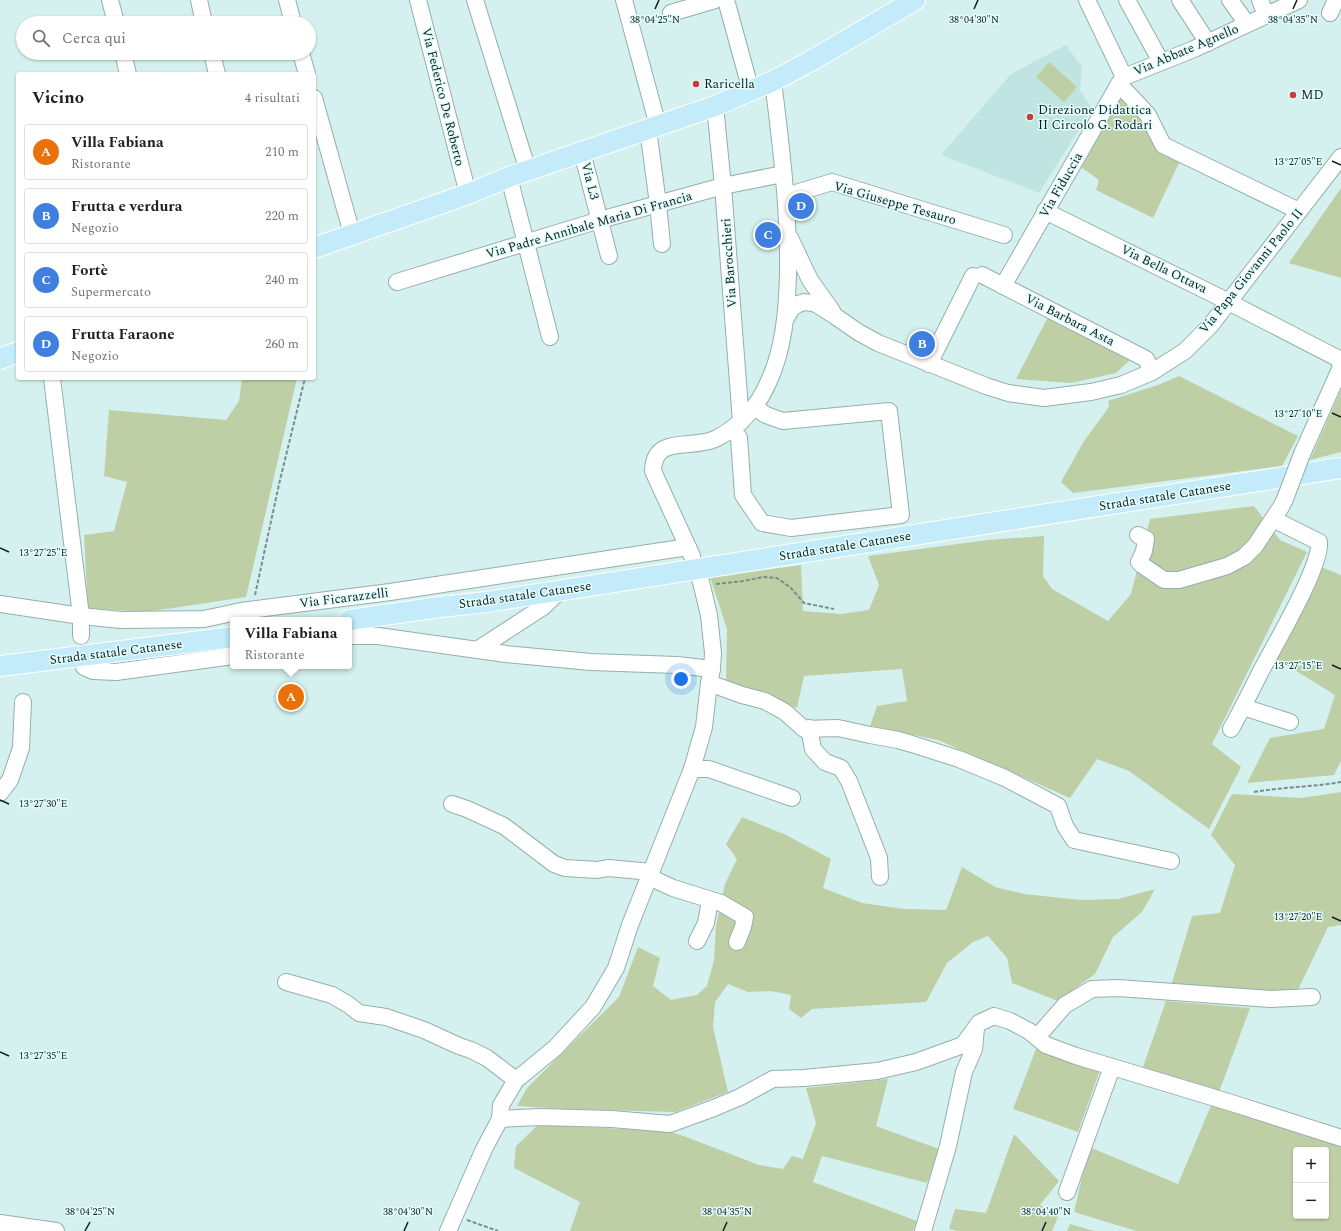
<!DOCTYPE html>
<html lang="it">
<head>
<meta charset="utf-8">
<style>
	body { margin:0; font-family:Spectral,serif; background:#f2f2f2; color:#202124 }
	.controls { position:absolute; right:12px; bottom:12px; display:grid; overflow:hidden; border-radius:4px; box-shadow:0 1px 3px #0004 }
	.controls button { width:36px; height:36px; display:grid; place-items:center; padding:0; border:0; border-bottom:1px solid #e0e0e0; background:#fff; color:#202124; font:20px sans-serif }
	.you { position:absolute; left:681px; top:679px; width:14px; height:14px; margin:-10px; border:3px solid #fff; border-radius:50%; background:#1a73e8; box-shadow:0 0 0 6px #1a73e833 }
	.badge { display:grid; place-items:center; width:26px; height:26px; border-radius:50%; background:#cb3c37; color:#fff; font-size:13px; font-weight:700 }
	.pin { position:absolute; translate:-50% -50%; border:2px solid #fff; box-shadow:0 1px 4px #0006 }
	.popup { position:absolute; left:230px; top:617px; width:122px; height:52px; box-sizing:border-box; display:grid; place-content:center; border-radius:4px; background:#fff; filter:drop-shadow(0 1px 3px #0005); font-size:13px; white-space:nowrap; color:#757577 }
	.popup b { font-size:15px; color:#202124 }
	.popup::after { content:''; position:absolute; left:50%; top:100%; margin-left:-8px; border:8px solid transparent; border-top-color:#fff }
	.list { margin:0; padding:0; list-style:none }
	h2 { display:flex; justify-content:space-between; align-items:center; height:52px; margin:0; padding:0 16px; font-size:17px }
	h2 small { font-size:13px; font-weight:400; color:#757577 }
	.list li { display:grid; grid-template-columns:26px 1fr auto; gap:12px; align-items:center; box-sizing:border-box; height:56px; margin:0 8px 8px; padding:0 8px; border:1px solid #e0e0e0; border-radius:4px }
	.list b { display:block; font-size:15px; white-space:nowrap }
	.list p { margin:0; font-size:13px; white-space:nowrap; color:#757577 }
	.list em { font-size:13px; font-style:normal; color:#757577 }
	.icon { flex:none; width:22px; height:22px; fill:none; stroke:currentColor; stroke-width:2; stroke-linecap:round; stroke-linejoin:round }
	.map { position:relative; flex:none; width:1341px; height:1231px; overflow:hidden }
	.search { position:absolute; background:#fff; box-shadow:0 1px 3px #0004; left:16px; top:16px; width:300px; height:44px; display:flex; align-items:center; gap:10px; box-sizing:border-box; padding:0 14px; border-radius:22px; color:#757577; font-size:15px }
	.panel { position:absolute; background:#fff; box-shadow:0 1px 3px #0004; left:16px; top:72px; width:300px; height:308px; border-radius:4px }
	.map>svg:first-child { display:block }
</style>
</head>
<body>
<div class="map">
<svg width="1341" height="1231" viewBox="0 0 1341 1231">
	<rect width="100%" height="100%" fill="#d4f1ef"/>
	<polygon fill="#bfe4e1" points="1066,45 1082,67 1080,90 1092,109 1039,193 941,155 1011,74"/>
	<g fill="#becfa6" fill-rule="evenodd">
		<polygon points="1049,62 1077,87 1064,102 1036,77"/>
		<polygon points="1121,97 1180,161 1153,218 1096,190 1099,180 1078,165"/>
		<polygon points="1341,188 1341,278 1289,263"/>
		<polygon points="1048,317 1130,360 1116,373 1071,383 1016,379"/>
		<polygon points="1179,376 1298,436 1282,466 1073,493 1061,482 1084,441 1109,407 1108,401 1158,385"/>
		<polygon points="242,378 297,378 246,597 146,612 88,608 84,535 114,531 127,482 104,476 109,410 226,420 239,401"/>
		<polygon points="1341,390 1341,452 1310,460"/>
		<polygon points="1254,506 1280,540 1307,552 1212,744 1241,767 1209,829 1129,771 1097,759 1070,798 938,740 870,726 877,706 907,701 902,669 804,676 797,708 726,682 727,629 710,577 801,565 803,611 841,614 869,610 879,585 868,556 988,540 1044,536 1043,576 1052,589 1108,621 1131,594 1150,519"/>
		<polygon points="1319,566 1341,575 1341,761 1334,775 1247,783 1270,738 1324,729 1335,695 1277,659"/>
		<polygon points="1341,792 1341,925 1328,927 1297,992 1171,986 1192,916 1220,913 1235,865 1211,835 1232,794 1301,798"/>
		<polygon points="742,817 786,835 831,859 823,888 862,903 904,909 946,910 962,867 995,887 1024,894 1081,900 1118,899 1155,889 1142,912 1113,937 1095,974 1058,1001 1012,983 1007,958 988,936 973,942 947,963 926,1002 812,1009 801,1018 789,1009 791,995 771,991 748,992 728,984 715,1002 713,1027 728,1092 675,1112 567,1109 517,1106 527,1088 619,997 638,947 660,958 653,986 671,1000 697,995 707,986 714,960 716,926 725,884 737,859 726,844"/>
		<polygon points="1166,1001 1250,1008 1219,1092 1143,1067"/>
		<polygon points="1036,1049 1100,1070 1078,1132 1013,1109"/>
		<polygon points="888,1079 876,1126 939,1149 927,1183 822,1156 813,1182 917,1221 913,1231 570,1231 580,1202 514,1168 516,1146 538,1125 666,1131 681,1135 759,1165 783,1169 792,1156 803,1159 816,1123 806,1088"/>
		<path d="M1212 1103 1341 1147V1231H1136L1074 1212 1089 1147 1178 1184ZM1296 1150H1326V1216H1296Z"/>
		<polygon points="1014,1134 1059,1181 1040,1205 1058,1217 1052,1231 957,1231 949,1229 955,1209 986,1213"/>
		<polygon points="1070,1224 1094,1231 1067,1231"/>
	</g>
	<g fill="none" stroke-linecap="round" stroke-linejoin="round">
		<defs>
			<g id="minor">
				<polyline points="110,0 116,23"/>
				<polyline points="199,0 204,23"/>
				<polyline points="287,0 293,23"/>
				<polyline points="418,0 468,194"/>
				<polyline points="475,0 528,171"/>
				<polyline points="624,0 658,126"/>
				<polyline points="726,0 751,91"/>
				<polyline points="1087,0 1124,77"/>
				<polyline points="1127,0 1161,62"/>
				<polyline points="1180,0 1208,43"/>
				<polyline points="1230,0 1247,24"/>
				<polyline points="1260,0 1266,15"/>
				<polyline points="671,13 715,0"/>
				<polyline points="1330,13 1336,0"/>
				<polyline points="123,53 128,74"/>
				<polyline points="212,53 217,74"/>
				<polyline points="301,53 307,74"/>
				<polyline points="1119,84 1148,115 1163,145 1299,211"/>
				<polyline points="314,98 352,234"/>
				<polyline points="715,106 723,186 741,422"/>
				<polyline points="648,129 658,204 662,244"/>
				<polyline points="582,152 609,256"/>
				<polyline points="509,177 550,337"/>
				<polyline points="786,196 832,182 1004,235"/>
				<polyline points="1045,211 1219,297 1339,359 1341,367 1302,454"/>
				<polyline points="790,238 810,280 832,311"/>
				<polyline points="982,275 1146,359 1152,372"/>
				<polyline points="397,282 600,220 723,186 783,174"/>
				<polyline points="1003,286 1119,84 1124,77 1194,49 1299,0"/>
				<polyline points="786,318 792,308 798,304 805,302 816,304 835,316 858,332 878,343 986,386 1008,393 1044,398 1091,392 1121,385 1152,372 1185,351 1210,326 1341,157"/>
				<polyline points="929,364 973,276"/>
				<polyline points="52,378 81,616 81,636"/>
				<polyline points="732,429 739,438 743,495 762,523 791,528 901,515 889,411 783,421 766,415 754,407"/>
				<polyline points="1138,535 1146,539 1144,551 1139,562 1142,565 1164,580 1179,580 1227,566 1244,557 1255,546 1281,507 1285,499"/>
				<path d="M692 556 653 471C654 434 691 450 715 439 738 428 758 407 768 383 784 350 787 310 788 274 789 209 781 145 773 81"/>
				<polyline points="0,604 81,616 121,620 204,619 241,611 390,592 688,547"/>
				<polyline points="349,636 378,636 506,654 591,662 677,665 712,669"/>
				<polyline points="477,650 543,607 561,590"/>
				<polyline points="84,667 93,671 116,672 233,656"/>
				<polyline points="709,683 742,695 765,701 785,712 804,729 838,728 870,735 898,740 912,744 959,759 1005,778 1058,806 1065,826 1074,840 1171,861"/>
				<polyline points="1243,707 1290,722"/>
				<polyline points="809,728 813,749 825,762 841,768 849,781 879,858 880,877"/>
				<path d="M1231 729C1241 711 1250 693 1259 675 1272 649 1322 566 1319 542L1273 519"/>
				<polyline points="692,769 709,769 792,798"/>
				<polyline points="0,793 10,780 21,748 23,702"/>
				<polyline points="452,804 467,809 504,826 554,864 565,868 597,870 608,868 652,872"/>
				<polyline points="649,877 673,888 721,903 745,917 743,927 737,942"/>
				<polyline points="697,941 706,923 710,900"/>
				<polyline points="286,982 332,995 349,1005 359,1013 386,1017 424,1030 459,1046 471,1050 487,1058 516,1080"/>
				<polyline points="1037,1037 1065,1005 1092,989 1118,988 1271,999 1312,997"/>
				<polyline points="500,1119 540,1117 612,1119 670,1124 714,1108 740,1097 773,1079 804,1078 877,1071 916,1062 963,1045 979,1023 994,1016 1010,1021 1029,1031 1046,1045 1076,1056 1235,1104 1341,1138"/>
				<polyline points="1067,1192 1112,1067"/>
				<polyline points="0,1223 56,1231"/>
				<polyline points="448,1231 484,1149 500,1119 501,1105 516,1080 555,1048 593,1007 616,968 630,925 692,769 704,727 709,683 712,669 713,653 709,615 700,578"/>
				<polyline points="923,1231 948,1146 964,1072 974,1049 976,1028"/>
			</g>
			<g id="major">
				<polyline points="314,248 468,194 509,177 715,106 773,81 809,62 915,0"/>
				<polyline points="0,359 18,352"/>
				<polyline points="349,620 440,607 487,602 1341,468"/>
				<polyline points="0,666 233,637"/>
			</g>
		</defs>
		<use href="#minor" stroke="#94afad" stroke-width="18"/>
		<use href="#major" stroke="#fff" stroke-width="22"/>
		<g stroke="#798d8c" stroke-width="2" stroke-dasharray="4 2" stroke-linecap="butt">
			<polyline points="716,584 744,581 763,577 777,578 791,588 804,603 834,609"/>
			<polyline points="255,595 280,480 305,378"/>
			<path d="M1254 792C1283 787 1312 787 1341 782"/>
			<polyline points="467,1220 498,1231"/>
		</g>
		<use href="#minor" stroke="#fff" stroke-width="16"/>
		<use href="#major" stroke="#c3ebfa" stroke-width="20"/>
		<defs>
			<polyline id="minor-bridge" points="1285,499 1302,454"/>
		</defs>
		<use href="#minor-bridge" stroke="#94afad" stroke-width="18" stroke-linecap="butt"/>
		<use href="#minor-bridge" stroke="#fff" stroke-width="16"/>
	</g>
	<path fill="none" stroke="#121c1c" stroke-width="1.5" d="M655 9 659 0M974 9 978 0M1293 9 1297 0M1332 161 1341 165M1332 413 1341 417M0 548 9 552M1332 665 1341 669M0 800 9 804M1332 917 1341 921M0 1052 9 1056M85 1231 90 1222M404 1231 408 1222M723 1231 727 1222M1042 1231 1046 1222"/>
	<g fill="#cb3c37" stroke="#e1fefc" stroke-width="1.5">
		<circle cx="696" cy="84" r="4"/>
		<circle cx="1293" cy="95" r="4"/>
		<circle cx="1030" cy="117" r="4"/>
	</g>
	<g text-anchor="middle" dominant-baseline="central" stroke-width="3" stroke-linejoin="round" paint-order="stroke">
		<g font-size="13" fill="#121c1c" stroke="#e1fefc">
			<text transform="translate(1186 50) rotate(-23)">Via Abbate Agnello</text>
			<text transform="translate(443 97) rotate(76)">Via Federico De Roberto</text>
			<text transform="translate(590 181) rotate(76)">Via L3</text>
			<text transform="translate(1061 185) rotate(-60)">Via Fiduccia</text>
			<text transform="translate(895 203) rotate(16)">Via Giuseppe Tesauro</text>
			<text transform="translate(589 225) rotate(-16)">Via Padre Annibale Maria Di Francia</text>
			<text transform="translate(729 263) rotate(-94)">Via Barocchieri</text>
			<text transform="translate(1164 269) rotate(26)">Via Bella Ottava</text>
			<text transform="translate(1251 271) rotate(-51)">Via Papa Giovanni Paolo II</text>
			<text transform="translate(1070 320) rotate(27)">Via Barbara Asta</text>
			<text transform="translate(1165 496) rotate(-9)">Strada statale Catanese</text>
			<text transform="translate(845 546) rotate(-9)">Strada statale Catanese</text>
			<text transform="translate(525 595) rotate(-8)">Strada statale Catanese</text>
			<text transform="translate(344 598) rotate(-7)">Via Ficarazzelli</text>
			<text transform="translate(116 652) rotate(-7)">Strada statale Catanese</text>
		</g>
		<g font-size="13" fill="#121c1c" stroke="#e1fefc" text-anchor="start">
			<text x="704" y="84">Raricella</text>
			<text x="1301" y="95">MD</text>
			<text x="1038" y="110">Direzione Didattica<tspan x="1038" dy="15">II Circolo G. Rodari</tspan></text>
		</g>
	</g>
	<g font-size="10" text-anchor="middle" fill="#121c1c" stroke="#e1fefc" stroke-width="3" stroke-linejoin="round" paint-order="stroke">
		<text x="655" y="23">38°04'25"N</text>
		<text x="974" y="23">38°04'30"N</text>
		<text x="1293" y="23">38°04'35"N</text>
		<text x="1298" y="165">13°27'05"E</text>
		<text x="1298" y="417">13°27'10"E</text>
		<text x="43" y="556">13°27'25"E</text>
		<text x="1298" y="669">13°27'15"E</text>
		<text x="43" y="807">13°27'30"E</text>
		<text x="1298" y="920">13°27'20"E</text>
		<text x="43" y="1059">13°27'35"E</text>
		<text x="90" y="1215">38°04'25"N</text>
		<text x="408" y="1215">38°04'30"N</text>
		<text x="727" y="1215">38°04'35"N</text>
		<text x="1046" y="1215">38°04'40"N</text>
	</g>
</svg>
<div class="controls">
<button>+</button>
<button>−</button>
</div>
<div class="you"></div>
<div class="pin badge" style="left:291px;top:697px;background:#e8710a">A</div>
<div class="popup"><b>Villa Fabiana</b>Ristorante</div>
<div class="pin badge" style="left:922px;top:344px;background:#3f7fe0">B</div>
<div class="pin badge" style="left:768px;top:235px;background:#3f7fe0">C</div>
<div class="pin badge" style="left:801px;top:206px;background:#3f7fe0">D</div>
<div class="search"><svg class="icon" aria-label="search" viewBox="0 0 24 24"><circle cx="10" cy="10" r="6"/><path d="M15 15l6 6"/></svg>Cerca qui</div>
<section class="panel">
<h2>Vicino<small>4 risultati</small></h2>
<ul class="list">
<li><span class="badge" style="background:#e8710a">A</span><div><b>Villa Fabiana</b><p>Ristorante</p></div><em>210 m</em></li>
<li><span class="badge" style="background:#3f7fe0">B</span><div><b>Frutta e verdura</b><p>Negozio</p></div><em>220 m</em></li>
<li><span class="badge" style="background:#3f7fe0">C</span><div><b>Fortè</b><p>Supermercato</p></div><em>240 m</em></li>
<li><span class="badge" style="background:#3f7fe0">D</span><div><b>Frutta Faraone</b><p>Negozio</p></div><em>260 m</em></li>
</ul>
</section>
</div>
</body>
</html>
